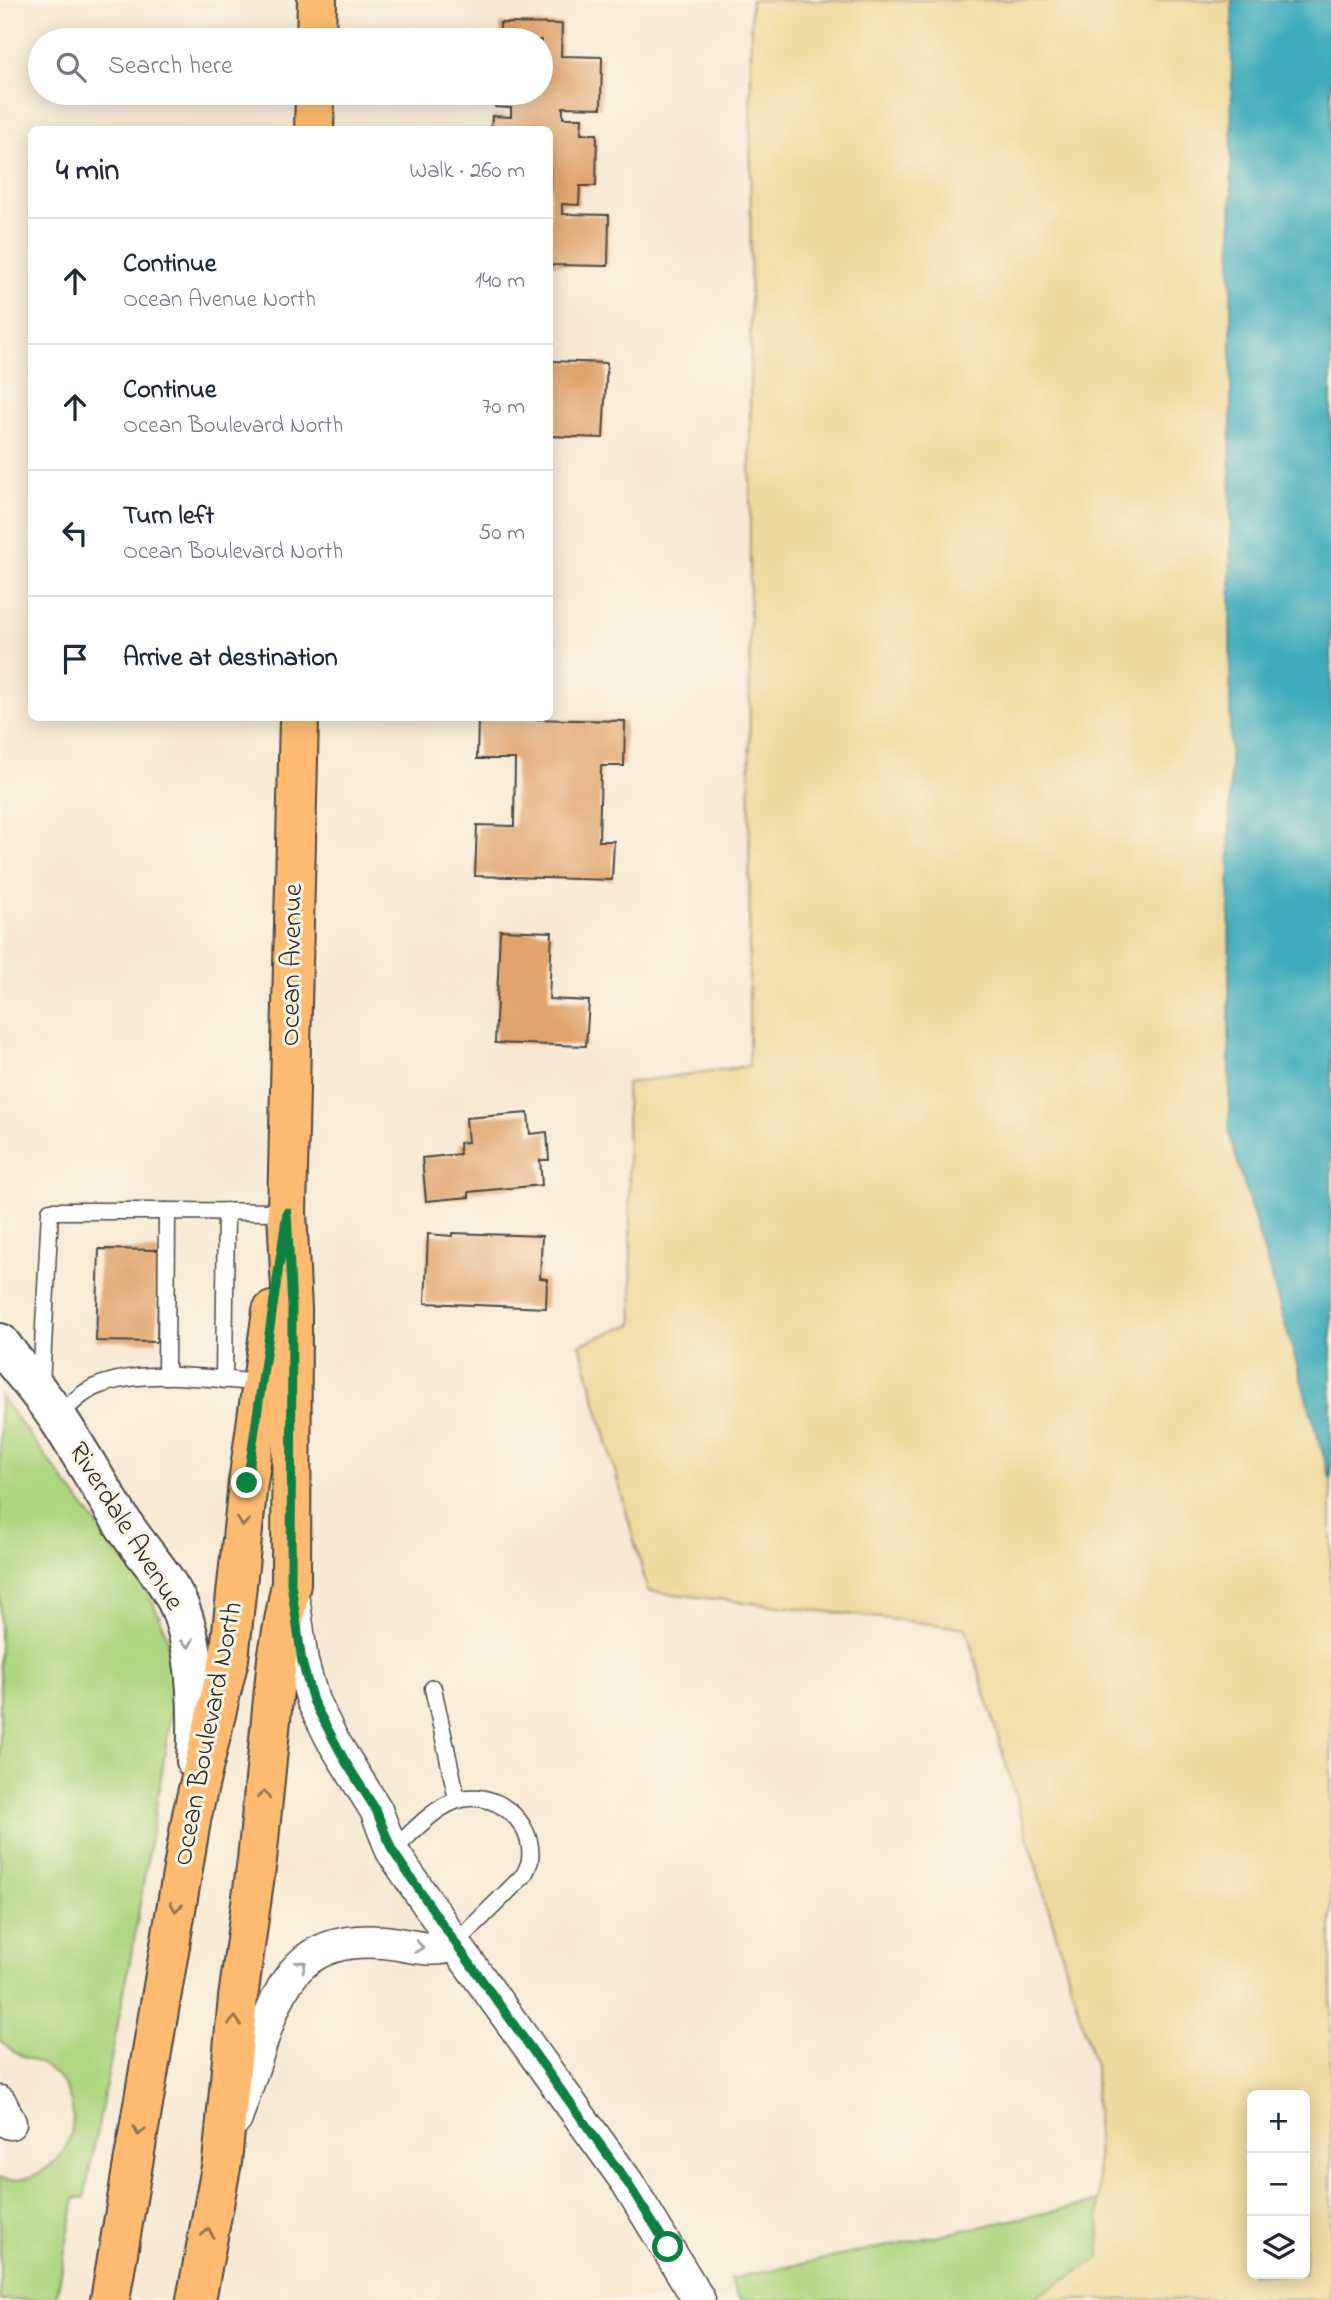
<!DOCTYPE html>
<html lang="en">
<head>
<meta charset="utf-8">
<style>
	body { margin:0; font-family:"Indie Flower",sans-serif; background:#f2f2f3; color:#1f2937 }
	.controls { position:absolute; right:21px; bottom:21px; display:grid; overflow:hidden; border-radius:10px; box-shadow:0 4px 18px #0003 }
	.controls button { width:63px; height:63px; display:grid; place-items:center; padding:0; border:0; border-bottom:2px solid #e0e1e3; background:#fff; color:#1f2937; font:35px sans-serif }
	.stop { position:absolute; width:21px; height:21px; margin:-16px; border:5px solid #0b8043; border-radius:50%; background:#fff }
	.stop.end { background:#0b8043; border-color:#fff; box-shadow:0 2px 7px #0008 }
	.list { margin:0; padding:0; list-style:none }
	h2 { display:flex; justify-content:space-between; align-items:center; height:91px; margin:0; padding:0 28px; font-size:30px }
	h2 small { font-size:23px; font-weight:400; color:#747a83 }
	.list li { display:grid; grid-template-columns:46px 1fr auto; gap:21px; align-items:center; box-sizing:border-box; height:126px; padding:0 28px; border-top:2px solid #e0e1e3 }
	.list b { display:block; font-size:26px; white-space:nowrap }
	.list p { margin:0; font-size:23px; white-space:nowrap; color:#747a83 }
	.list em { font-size:23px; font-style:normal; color:#747a83 }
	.icon { flex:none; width:38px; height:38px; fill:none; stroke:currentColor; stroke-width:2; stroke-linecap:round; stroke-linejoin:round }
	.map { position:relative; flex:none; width:1331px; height:2300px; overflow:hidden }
	.search { position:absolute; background:#fff; box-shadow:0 4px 18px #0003; left:28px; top:28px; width:525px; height:77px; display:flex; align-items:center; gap:18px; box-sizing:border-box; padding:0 24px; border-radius:38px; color:#747a83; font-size:26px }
	.panel { position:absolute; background:#fff; box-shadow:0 4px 18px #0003; left:28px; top:126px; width:525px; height:595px; border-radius:10px }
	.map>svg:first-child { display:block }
</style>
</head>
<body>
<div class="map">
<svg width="1331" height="2300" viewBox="0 0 1331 2300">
	<rect width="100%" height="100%" fill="#fcf5e5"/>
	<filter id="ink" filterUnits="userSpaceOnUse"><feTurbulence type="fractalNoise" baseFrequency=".0143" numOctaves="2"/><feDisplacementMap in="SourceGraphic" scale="14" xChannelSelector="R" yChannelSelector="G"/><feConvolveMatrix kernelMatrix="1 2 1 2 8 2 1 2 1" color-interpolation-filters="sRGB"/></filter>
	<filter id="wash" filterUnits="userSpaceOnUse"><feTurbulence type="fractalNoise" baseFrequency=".00686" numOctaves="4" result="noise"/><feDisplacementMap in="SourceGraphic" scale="28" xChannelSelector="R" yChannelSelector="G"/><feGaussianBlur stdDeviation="1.57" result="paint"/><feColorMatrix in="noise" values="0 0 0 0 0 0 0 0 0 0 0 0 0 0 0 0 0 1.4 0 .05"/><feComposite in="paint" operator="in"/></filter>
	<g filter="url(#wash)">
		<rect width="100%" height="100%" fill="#f8e9d4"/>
		<g fill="#aed57f" stroke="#6c8055" stroke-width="2">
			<path d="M0 1396 146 1589 165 1629 170 1654 173 1681 172 1710 134 1940 84 2199 75 2198 56 2300H0V2179C22 2183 43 2175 58 2158 82 2131 76 2087 46 2067 30 2057 13 2056 0 2040Z"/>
			<polygon points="1252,2170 1252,2274 1305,2274 1331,2300 740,2300 729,2279"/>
		</g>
		<path fill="#eeda9e" stroke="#8c8264" stroke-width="2" fill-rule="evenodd" d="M751 0H1232L1229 1133 1331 1481V2300H1030L1100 2258 1095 2066 966 1628 648 1591 580 1344 633 1324 626 1083 749 1066ZM1252 2095H1305V2274H1252Z"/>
		<polygon fill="#3dabbb" stroke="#346b73" stroke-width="2" points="1232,0 1331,0 1331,1481 1229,1133"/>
		<g id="blocks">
			<g fill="#e0a36c">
				<polygon points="500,23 562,24 561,56 602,57 601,108 563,107 563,118 582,118 581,134 597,134 596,186 580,186 579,205 562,204 562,214 609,215 608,266 550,265 550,130 491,130 492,116 511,117 511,108 495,107 495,93 541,93 541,40 500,40"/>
				<polygon points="550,361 607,363 603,438 550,436"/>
				<polygon points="478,718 625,721 624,766 601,766 599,841 614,841 612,880 475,876 477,825 514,826 515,759 477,759"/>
				<polygon points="500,930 552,932 549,999 589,1001 586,1046 495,1043"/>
				<polygon points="528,1113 530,1134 547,1132 549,1160 540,1160 542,1185 469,1192 469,1197 426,1201 422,1158 460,1154 459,1143 468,1142 466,1118"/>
				<polygon points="452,1233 542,1236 540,1278 547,1279 546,1308 425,1303 428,1234 452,1236"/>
				<polygon points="99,1249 159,1250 157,1342 96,1341"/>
			</g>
		</g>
	</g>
	<g filter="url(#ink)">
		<use href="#blocks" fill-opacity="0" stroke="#4a4844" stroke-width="2"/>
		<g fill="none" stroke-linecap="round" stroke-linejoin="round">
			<defs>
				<g id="service">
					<polyline points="166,1376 167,1211 287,1212"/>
					<polyline points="224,1380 226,1211"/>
					<polyline points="41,1385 50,1211 167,1211"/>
					<path d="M57 1417C68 1407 81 1393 95 1387 144 1367 211 1379 262 1383"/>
					<polyline points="433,1688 457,1799"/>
					<path d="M392 1851C411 1834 431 1810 455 1801 492 1787 535 1820 530 1860 529 1865 526 1871 524 1875L455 1944"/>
				</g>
				<g id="minor">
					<polyline points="294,1603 302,1662 313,1701 332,1739 376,1810 392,1851 455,1944 627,2182 699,2300"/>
					<polyline points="0,2102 10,2123"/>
					<path d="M236 2119C244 2094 253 2069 261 2043 282 1977 303 1937 382 1942 405 1943 433 1955 455 1944"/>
				</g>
				<path id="tertiary" d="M0 1343C19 1369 41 1393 59 1420 82 1455 103 1493 126 1528 144 1555 167 1577 180 1608 197 1653 199 1713 196 1761"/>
				<g id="primary">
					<polyline points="316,40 317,0"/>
					<polyline points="314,130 315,93"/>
					<polyline points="110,2300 192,1815 229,1659 248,1483 272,1311"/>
					<polyline points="196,2300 222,2162 238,1998 257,1860 277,1659 291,1583 292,1309 287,1212 299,718"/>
				</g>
			</defs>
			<use href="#service" stroke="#4a4844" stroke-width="19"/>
			<use href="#minor" stroke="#4a4844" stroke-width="35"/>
			<use href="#tertiary" stroke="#4a4844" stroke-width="42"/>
			<use href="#primary" stroke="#4a4844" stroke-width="42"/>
			<use href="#service" stroke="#fff" stroke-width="16"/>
			<use href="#minor" stroke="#fff" stroke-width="32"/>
			<use href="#tertiary" stroke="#fff" stroke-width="38"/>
			<use href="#primary" stroke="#febb71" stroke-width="38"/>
		</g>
		<defs><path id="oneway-chevron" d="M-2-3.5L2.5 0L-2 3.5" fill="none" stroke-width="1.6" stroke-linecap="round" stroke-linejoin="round" transform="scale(1.75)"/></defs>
		<g stroke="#94734e">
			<use href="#oneway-chevron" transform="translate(243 1522) rotate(96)"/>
			<use href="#oneway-chevron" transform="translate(264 1795) rotate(-84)"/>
			<use href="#oneway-chevron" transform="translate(176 1907) rotate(100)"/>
			<use href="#oneway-chevron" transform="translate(235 2021) rotate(-85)"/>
			<use href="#oneway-chevron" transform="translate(139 2131) rotate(100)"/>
			<use href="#oneway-chevron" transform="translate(208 2233) rotate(-79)"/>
		</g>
		<g stroke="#a0a0a0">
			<use href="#oneway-chevron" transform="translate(188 1643) rotate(80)"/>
			<use href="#oneway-chevron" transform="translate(419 1947) rotate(7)"/>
			<use href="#oneway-chevron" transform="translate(302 1965) rotate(-39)"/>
		</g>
	</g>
	<g fill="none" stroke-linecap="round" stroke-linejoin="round" filter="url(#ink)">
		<polyline stroke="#0b8043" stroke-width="9" points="247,1483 287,1212 292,1308 291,1583 302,1662 313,1701 345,1761 376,1810 392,1850 456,1944 627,2182 668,2247"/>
	</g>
	<g text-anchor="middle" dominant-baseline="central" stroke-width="6" stroke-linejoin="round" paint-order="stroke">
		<g font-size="28" fill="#2b2b2b" stroke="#fcf5e5">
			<text transform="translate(293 965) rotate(-89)">Ocean Avenue</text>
			<text transform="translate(125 1527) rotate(58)">Riverdale Avenue</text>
			<text transform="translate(209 1734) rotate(-79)">Ocean Boulevard North</text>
		</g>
	</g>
</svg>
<div class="controls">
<button>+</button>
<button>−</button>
<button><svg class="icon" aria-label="layers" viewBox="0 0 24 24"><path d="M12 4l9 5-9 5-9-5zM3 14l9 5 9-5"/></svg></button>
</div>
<div class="stop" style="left:668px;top:2247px"></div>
<div class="stop end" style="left:247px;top:1483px"></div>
<div class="search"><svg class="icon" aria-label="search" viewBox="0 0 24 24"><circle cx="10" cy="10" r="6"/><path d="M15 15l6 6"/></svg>Search here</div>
<section class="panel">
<h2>4 min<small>Walk · 260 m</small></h2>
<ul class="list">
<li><svg class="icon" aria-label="ahead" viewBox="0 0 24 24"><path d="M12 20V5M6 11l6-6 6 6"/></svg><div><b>Continue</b><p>Ocean Avenue North</p></div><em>140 m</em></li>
<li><svg class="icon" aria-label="ahead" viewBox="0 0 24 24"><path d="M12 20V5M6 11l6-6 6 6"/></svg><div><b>Continue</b><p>Ocean Boulevard North</p></div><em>70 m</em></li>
<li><svg class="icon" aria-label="left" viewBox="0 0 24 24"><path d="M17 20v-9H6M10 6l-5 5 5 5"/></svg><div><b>Turn left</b><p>Ocean Boulevard North</p></div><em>50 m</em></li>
<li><svg class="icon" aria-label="arrive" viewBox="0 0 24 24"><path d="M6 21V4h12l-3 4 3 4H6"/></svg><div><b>Arrive at destination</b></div></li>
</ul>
</section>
</div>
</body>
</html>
